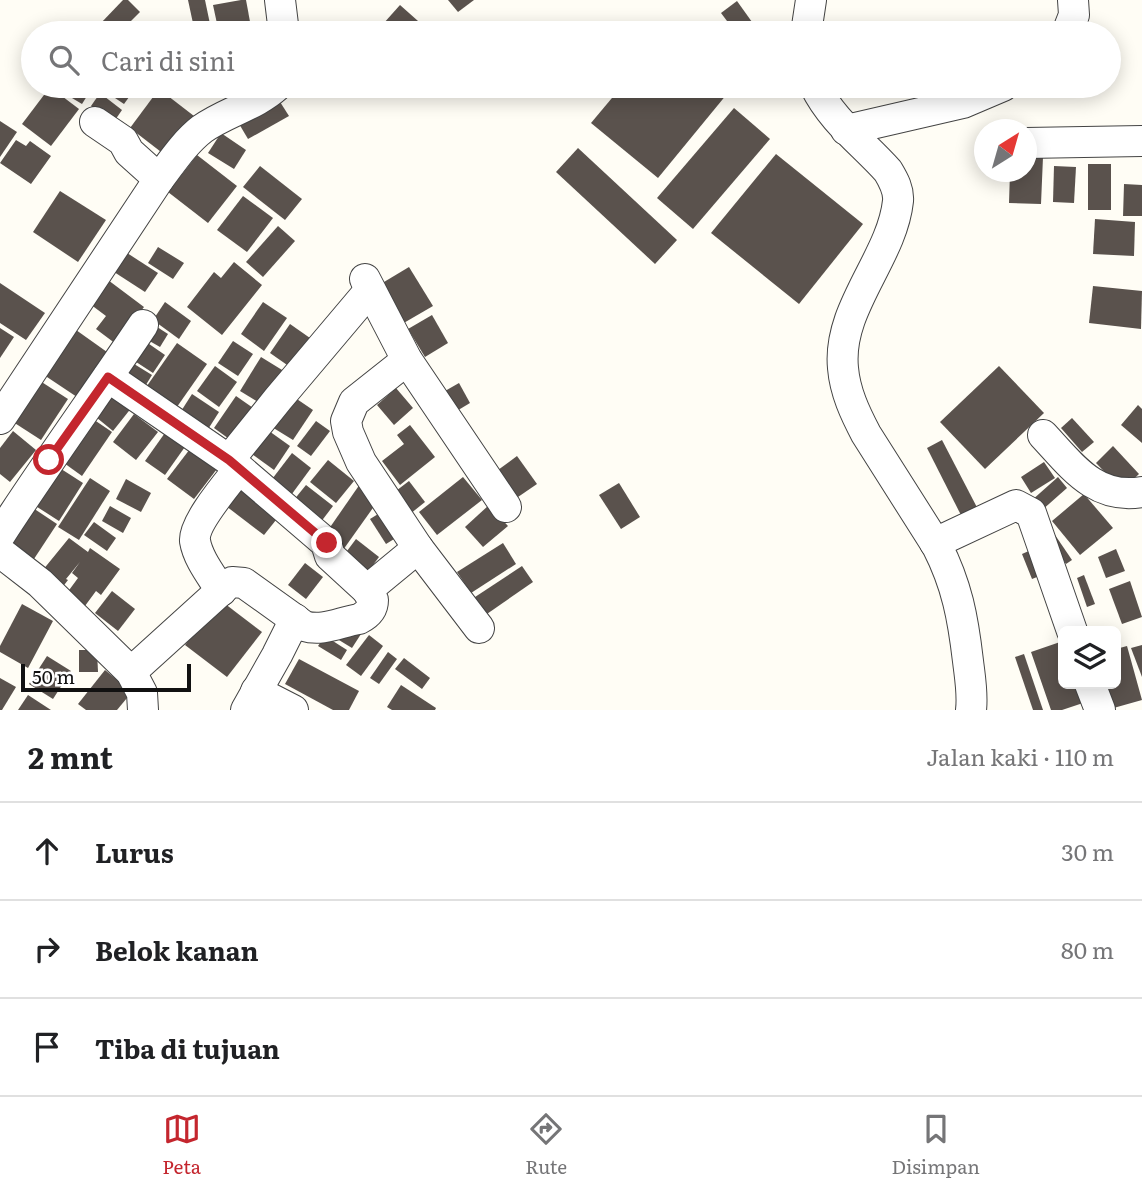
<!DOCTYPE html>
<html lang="id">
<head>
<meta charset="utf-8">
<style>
	body { margin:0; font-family:Literata,serif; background:#f2f2f2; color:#202124 }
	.controls { position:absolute; right:21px; bottom:21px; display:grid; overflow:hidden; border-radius:10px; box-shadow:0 4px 18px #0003 }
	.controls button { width:63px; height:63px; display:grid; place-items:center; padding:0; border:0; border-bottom:2px solid #e0e0e0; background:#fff; color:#202124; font:35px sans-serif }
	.compass { position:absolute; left:974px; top:119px; width:63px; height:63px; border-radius:50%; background:#fff; box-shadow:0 4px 18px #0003; rotate:37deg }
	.scale { position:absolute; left:21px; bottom:18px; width:170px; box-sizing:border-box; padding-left:7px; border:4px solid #111; border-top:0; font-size:19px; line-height:24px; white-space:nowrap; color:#111; -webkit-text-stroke:5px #fff; paint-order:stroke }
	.stop { position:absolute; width:21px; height:21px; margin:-16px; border:5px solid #c4262e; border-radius:50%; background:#fff }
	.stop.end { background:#c4262e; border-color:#fff; box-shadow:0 2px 7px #0008 }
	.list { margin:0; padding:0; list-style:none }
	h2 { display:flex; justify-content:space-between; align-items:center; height:91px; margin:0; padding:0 28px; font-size:30px }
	h2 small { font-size:23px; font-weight:400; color:#757577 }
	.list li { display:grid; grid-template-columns:46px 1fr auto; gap:21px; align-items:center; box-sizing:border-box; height:98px; padding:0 28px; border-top:2px solid #e0e0e0 }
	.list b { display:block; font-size:26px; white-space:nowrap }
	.list em { font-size:23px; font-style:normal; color:#757577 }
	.icon { flex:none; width:38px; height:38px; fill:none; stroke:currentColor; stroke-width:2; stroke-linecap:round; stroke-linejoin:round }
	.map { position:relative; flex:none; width:1142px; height:710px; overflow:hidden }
	.search { position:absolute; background:#fff; box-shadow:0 4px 18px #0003; left:21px; right:21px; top:21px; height:77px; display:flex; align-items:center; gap:18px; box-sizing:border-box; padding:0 24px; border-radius:38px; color:#757577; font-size:26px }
	.sheet { height:385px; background:#fff }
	nav { display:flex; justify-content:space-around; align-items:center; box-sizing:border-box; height:98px; border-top:2px solid #e0e0e0; background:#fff; font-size:19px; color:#757577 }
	nav a { display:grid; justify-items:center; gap:4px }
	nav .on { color:#c4262e }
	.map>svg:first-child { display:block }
</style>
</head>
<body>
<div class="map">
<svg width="1142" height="710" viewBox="0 0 1142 710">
	<rect width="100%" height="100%" fill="#fffdf5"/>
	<g fill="#5a524d">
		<polygon points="123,0 128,0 140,12 119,33 110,33 100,24"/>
		<polygon points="188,0 205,0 210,24 194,28"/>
		<polygon points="241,0 246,0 251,27 219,33 213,5"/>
		<polygon points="448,0 474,0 458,12"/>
		<polygon points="737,1 752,22 736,33 721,13"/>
		<polygon points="400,5 427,29 423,33 375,33"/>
		<polygon points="52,86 88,86 92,88 82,104"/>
		<polygon points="97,86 137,86 124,104"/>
		<polygon points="212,86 229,86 231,95 214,97"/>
		<polygon points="622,86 716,86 727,94 658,178 591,123"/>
		<polygon points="50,87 79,109 51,146 22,124"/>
		<polygon points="159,89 194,116 165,155 130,128"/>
		<polygon points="100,93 122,110 113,123 91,106"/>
		<polygon points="275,94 289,116 248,139 235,117"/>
		<polygon points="734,108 770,139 693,229 657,198"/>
		<polygon points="0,121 17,132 0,157"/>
		<polygon points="221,133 246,150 234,169 208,153"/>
		<polygon points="16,140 26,146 30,141 51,156 31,184 0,163"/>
		<polygon points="578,148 677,240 655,264 556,172"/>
		<polygon points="776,154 863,224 799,304 711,233"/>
		<polygon points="197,155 237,186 208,223 168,192"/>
		<polygon points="1026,156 1043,157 1041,204 1009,203 1010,172 1026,172"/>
		<rect x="1088" y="164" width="23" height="46"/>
		<polygon points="260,166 302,199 285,220 243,187"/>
		<polygon points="1054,166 1076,167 1074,203 1053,202"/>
		<polygon points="1124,184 1142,185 1142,216 1123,216"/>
		<polygon points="60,191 106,220 78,262 33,232"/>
		<polygon points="243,196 273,218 247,252 217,230"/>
		<polygon points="1095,219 1135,222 1134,256 1093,254"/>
		<polygon points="278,226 295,241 263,277 246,262"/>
		<polygon points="158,247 184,263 173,279 148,263"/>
		<polygon points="124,251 158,273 145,292 111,270"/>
		<polygon points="234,262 262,285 222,335 187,307 214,272 221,278"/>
		<polygon points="409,267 433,306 402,324 379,285"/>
		<polygon points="100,274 144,307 116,344 96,329 106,316 82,298"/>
		<polygon points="0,283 45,313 26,340 0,323"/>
		<polygon points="1093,286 1142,291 1141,329 1089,323"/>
		<polygon points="165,302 191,321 179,339 153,320"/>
		<polygon points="263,302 287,318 264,351 241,334"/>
		<polygon points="432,315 448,343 425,357 408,329"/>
		<polygon points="290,324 310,338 290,367 270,353"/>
		<polygon points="69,325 107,352 86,403 38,371"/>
		<polygon points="154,325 168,334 160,347 146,339"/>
		<polygon points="0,328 14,337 0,358"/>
		<polygon points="139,337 165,355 153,373 127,356"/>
		<polygon points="233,341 253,354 238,376 218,363"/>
		<polygon points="177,343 207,364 172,414 142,393"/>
		<polygon points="261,357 287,373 266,407 240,391"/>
		<polygon points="126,359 152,375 144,388 118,372"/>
		<polygon points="215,366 237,382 219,407 197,391"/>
		<polygon points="999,366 1044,413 985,469 940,422"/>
		<polygon points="37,379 68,399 41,440 10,420"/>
		<polygon points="459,383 470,403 450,415 438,395"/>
		<polygon points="114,385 136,402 113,431 91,413"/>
		<polygon points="396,388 413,408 394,425 377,405"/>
		<polygon points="288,393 313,410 293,440 267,424"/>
		<polygon points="192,394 219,412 205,434 178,416"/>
		<polygon points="236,396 259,412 236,444 214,428"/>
		<polygon points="1138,405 1142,409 1142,443 1121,425"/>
		<polygon points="134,414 158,432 136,460 113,442"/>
		<polygon points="87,415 112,432 82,476 57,458"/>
		<polygon points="1072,418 1094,442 1082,452 1061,428"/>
		<polygon points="316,421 330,431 311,456 297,446"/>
		<polygon points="410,425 435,457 400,485 382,461 404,444 397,435"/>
		<polygon points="262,426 290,446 274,470 245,449"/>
		<polygon points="167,430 187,444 165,475 145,461"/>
		<polygon points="13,431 36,450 10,482 0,474 0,448"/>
		<polygon points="942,440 982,517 966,525 927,448"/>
		<polygon points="193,445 220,465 194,499 167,479"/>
		<polygon points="1113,446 1139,474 1122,490 1096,463"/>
		<polygon points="292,453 311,468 286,502 266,487"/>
		<polygon points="517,456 537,484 518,497 498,470"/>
		<polygon points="328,460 354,481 336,503 310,482"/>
		<polygon points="1044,462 1055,478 1031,493 1021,477"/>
		<polygon points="55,465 83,483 59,521 31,503"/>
		<polygon points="463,477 482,500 437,535 419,512"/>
		<polygon points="1058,477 1067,488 1041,511 1031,501"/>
		<polygon points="90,478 110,491 79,540 58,527"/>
		<polygon points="126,479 151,493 141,512 116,499"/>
		<polygon points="409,481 425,502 405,518 388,497"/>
		<polygon points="237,483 280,515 264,535 222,503"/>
		<polygon points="619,483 640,517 621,529 599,495"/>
		<polygon points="360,484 380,498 343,550 324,536"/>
		<polygon points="306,485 333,506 317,527 289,506"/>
		<polygon points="1084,494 1113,528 1080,555 1052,521"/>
		<polygon points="489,505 508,526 483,547 465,527"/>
		<polygon points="30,506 57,524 30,565 3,548"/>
		<polygon points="110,506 131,518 123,533 102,521"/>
		<polygon points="383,511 399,536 386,544 370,519"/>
		<polygon points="94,522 116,538 107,551 84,535"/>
		<polygon points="1053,532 1072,560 1066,564 1047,536"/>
		<polygon points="69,538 88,552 90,548 120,569 101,595 96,591 82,610 64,597 78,578 72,573 80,562 66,579 68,580 58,593 38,576"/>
		<polygon points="356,539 379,557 364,577 341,559"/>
		<polygon points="503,543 516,564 471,593 457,572"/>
		<polygon points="1116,549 1125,571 1106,578 1098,557"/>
		<polygon points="1031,550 1042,575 1032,579 1022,554"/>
		<polygon points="305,563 323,577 306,599 288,585"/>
		<polygon points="522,566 533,582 484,616 472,599"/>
		<polygon points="1084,575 1095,604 1087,607 1077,578"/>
		<polygon points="1130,581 1142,617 1122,624 1109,589"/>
		<polygon points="112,591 135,609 118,631 95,613"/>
		<polygon points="220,600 262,632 227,677 185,645"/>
		<polygon points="22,604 53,621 28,668 0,652 0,646"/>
		<polygon points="361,634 352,648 334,637"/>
		<polygon points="369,635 383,646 361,676 346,665"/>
		<polygon points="325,636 347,650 341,660 318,646"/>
		<polygon points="1063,641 1063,684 1087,684 1092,700 1062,710 1051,710 1031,652"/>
		<polygon points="1142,645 1142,677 1131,648"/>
		<polygon points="1127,646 1142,700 1110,709 1102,684 1116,684 1116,649"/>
		<polygon points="79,650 97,650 98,672 79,672"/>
		<polygon points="388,652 397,659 379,684 370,678"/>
		<polygon points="1024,654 1043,710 1033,710 1015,657"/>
		<polygon points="47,656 71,671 53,699 29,684"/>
		<polygon points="404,658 430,678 422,689 395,669"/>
		<polygon points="299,659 359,691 349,710 333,710 285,684"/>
		<polygon points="105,670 132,692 117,710 86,710 78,704"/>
		<polygon points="0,678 16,687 2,710 0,710"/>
		<polygon points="401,685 436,708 435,710 392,710 387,707"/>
		<polygon points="28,695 51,710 18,710"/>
	</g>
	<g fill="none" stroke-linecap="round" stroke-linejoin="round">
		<defs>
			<g id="minor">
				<polyline points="280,0 284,33"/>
				<polyline points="806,33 811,0"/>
				<polyline points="1067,33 1074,15 1073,0"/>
				<path d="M815 86C832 121 863 143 888 171 894 181 899 190 898 201 892 258 837 308 843 368 845 392 855 413 866 434L937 546C957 585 963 618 968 661 970 678 973 694 971 710"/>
				<polyline points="95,122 123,141 129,152 159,179"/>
				<polyline points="846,130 963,103 1003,86"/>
				<polyline points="1026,143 1142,141"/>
				<polyline points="365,279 407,360 506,507"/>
				<polyline points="407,360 354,402 346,421 348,432 361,462 418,548 479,628"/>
				<path d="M108 377 229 460 326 543 330 556 367 590 373 600C373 609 367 615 359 619 340 622 323 632 304 626L244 583 232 582 227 585 131 672"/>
				<path d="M0 419 159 179C172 162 185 142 202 129 226 112 255 106 277 86"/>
				<path d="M1043 435C1072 466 1095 500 1142 492"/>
				<polyline points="229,460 278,399 370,290"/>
				<path d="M0 535C46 464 96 395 143 325"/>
				<polyline points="935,543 1016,505 1031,513 1072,631"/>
				<polyline points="0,552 40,583 131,672 142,693 143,710"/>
				<polyline points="367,590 418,548"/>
				<path d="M221 591C212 576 198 559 195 541 193 524 227 484 238 470"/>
				<polyline points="1090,684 1100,710"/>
				<polyline points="256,691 293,710"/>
				<polyline points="246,710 277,655 295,619"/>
			</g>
		</defs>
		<use href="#minor" stroke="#444" stroke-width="32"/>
		<use href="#minor" stroke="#fff" stroke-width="30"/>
	</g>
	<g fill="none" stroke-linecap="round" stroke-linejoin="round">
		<polyline stroke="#c4262e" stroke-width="9" points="49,460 108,377 229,460 327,543"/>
	</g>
</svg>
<div class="controls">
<button><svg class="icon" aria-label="layers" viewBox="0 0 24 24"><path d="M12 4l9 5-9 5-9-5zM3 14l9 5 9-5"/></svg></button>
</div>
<svg class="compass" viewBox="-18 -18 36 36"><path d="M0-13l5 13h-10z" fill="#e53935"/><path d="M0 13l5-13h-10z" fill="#757577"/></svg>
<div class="scale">50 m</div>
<div class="stop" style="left:49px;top:460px"></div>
<div class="stop end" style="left:327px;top:543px"></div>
<div class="search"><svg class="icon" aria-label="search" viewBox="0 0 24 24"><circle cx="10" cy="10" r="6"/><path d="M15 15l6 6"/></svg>Cari di sini</div>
</div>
<section class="sheet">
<h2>2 mnt<small>Jalan kaki · 110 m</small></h2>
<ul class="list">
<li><svg class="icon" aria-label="ahead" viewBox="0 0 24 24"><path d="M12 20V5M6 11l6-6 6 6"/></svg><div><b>Lurus</b></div><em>30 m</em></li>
<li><svg class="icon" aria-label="right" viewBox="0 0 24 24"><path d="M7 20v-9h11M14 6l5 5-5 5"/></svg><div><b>Belok kanan</b></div><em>80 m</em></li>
<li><svg class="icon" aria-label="arrive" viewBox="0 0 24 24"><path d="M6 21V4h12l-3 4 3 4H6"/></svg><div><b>Tiba di tujuan</b></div></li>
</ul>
</section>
<nav>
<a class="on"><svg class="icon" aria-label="map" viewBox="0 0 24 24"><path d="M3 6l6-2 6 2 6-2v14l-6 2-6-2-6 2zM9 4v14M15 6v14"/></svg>Peta</a>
<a><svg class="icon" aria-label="directions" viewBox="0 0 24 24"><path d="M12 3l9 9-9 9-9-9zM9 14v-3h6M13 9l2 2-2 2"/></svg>Rute</a>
<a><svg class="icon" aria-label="saved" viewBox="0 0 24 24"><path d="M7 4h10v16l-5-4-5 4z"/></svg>Disimpan</a>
</nav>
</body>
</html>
